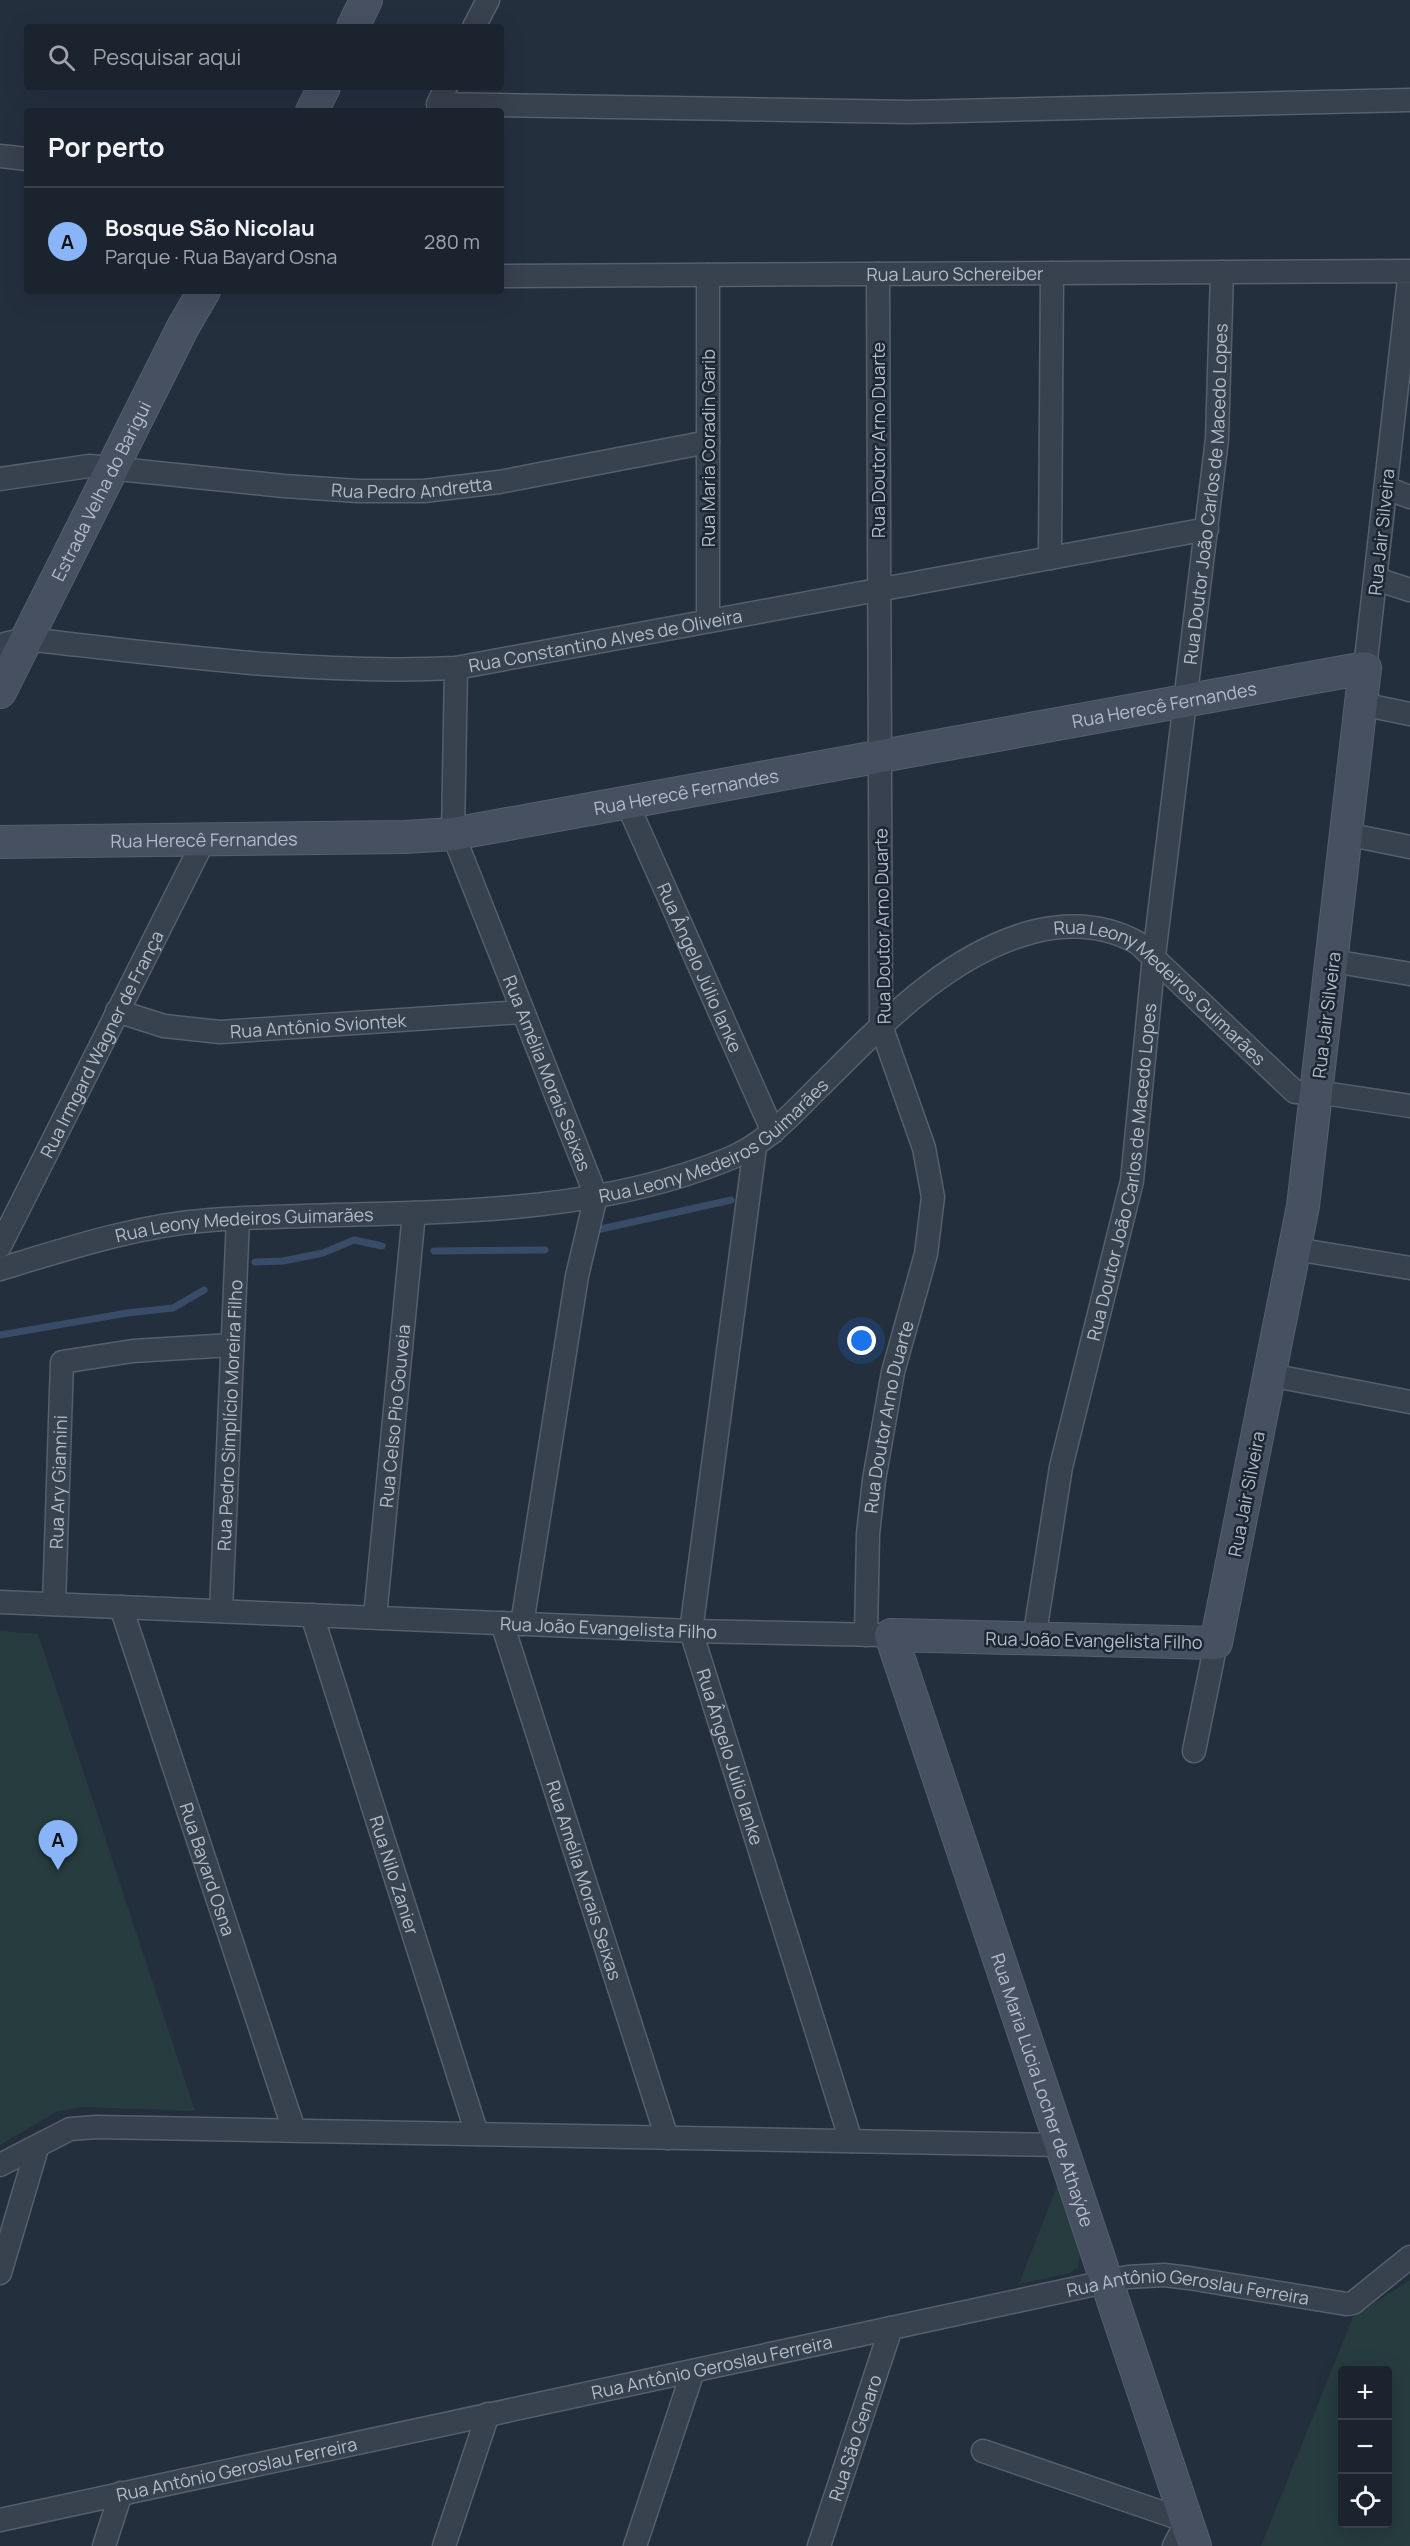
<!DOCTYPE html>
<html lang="pt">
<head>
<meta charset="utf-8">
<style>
	body { margin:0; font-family:Manrope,sans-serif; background:#282f3a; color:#f1f3f6 }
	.controls { position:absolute; right:18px; bottom:18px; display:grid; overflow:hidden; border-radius:6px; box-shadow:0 6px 24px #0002 }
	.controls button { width:54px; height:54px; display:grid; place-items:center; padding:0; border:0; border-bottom:2px solid #39404a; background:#1b232e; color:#f1f3f6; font:30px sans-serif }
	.you { position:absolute; left:862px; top:1341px; width:21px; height:21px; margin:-15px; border:4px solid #fff; border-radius:50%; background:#1a73e8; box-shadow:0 0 0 9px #1a73e833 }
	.badge { display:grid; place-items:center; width:39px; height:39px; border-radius:50%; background:#8ab4f8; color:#111; font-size:20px; font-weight:700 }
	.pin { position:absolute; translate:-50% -50px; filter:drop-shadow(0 2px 3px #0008) }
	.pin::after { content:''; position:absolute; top:32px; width:21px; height:18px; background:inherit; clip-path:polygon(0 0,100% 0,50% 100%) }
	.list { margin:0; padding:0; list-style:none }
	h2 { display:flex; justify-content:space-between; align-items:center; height:78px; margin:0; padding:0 24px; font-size:26px }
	h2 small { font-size:20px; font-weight:400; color:#a0a4aa }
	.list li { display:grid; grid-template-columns:39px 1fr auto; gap:18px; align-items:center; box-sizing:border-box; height:108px; padding:0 24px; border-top:2px solid #39404a }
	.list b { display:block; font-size:22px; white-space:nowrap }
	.list p { margin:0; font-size:20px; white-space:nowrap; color:#a0a4aa }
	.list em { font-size:20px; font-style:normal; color:#a0a4aa }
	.icon { flex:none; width:33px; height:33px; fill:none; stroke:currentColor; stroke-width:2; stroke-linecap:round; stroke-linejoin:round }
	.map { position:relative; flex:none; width:1410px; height:2546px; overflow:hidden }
	.search { position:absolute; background:#1b232e; box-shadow:0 6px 24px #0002; left:24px; top:24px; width:480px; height:66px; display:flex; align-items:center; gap:15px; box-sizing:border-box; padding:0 21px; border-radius:6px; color:#a0a4aa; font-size:22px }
	.panel { position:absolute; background:#1b232e; box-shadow:0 6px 24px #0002; left:24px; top:108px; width:480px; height:186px; border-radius:6px }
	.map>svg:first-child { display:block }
</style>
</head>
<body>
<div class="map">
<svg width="1410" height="2546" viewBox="0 0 1410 2546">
	<rect width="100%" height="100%" fill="#242f3e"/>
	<g fill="#263c3f" fill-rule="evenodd">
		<polygon points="0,1631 38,1634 195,2111 82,2107 56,2112 0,2145"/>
		<polygon points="1058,2184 1080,2254 1078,2267 1070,2273 1019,2284"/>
		<path d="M1410 2280V2546H1261L1353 2317ZM1388 2370V2524H1342V2370Z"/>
	</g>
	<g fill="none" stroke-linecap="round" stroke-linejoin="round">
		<g stroke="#394c67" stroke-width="7">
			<polyline points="601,1229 731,1200"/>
			<polyline points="434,1251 545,1250"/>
			<polyline points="255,1262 283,1261 323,1253 354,1240 382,1246"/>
			<polyline points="0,1335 127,1313 173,1308 204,1290"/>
		</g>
		<defs>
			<g id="street">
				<polyline points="474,27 488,0"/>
				<polyline points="446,87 438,104 910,112 1410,100"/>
				<polyline points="0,156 27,159"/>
				<polyline points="708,275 708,621"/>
				<path id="s1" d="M501 276 1410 271 1365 668"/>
				<path id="s2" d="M0 479 89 466 284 486 358 491H424L499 482 708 442"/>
				<polyline points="1386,488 1410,497"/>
				<polyline points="1050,558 1052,273"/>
				<polyline points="1376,579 1410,590"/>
				<path id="s3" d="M0 645 26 639C169 655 313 675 456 668L1207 529"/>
				<path id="s4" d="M456 668 453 834 596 1196 577 1276 522 1624"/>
				<polyline points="1361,704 1410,714"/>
				<path id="s5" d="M627 803 773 1132"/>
				<polyline points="1346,834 1410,847"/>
				<polyline points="1332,961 1410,974"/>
				<path id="s6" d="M117 1011 164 1026 220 1032 522 1012"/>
				<path id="s7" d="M755 1147 691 1631 851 2141"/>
				<path id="s8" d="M0 1246 204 840"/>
				<polyline points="1295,1249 1410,1268"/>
				<path id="s9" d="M0 1269C69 1248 139 1225 211 1220 383 1208 562 1226 726 1160 764 1145 789 1117 817 1089 880 1027 947 953 1036 931 1071 923 1106 925 1138 943L1295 1092H1317L1410 1106"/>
				<polyline points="1270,1375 1410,1402"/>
				<path id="s10" d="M0 1602 691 1631 881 1635"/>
				<path id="s11" d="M54 1604 62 1362 133 1351 232 1345"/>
				<path id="s12" d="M121 1607 294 2130"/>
				<path id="s13" d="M221 1611 238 1219"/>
				<path id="s14" d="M312 1615 477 2134"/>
				<path id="s15" d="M375 1617 414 1213"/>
				<path id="s16" d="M502 1623 667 2138"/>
				<path id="s17" d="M866 1635 868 1534 874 1480 893 1372 926 1254 933 1197 924 1148 881 1026 878 274"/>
				<path id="s18" d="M1034 1639 1061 1467 1132 1181 1154 956 1217 439 1222 272"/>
				<polyline points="1194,1751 1216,1643"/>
				<polyline points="0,2165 70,2129 97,2127 1062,2145"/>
				<polyline points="0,2273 37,2148"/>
				<polyline points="983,2451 1187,2521 1174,2546"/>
				<path id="s19" d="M0 2520 1128 2277 1164 2275 1189 2278 1346 2304 1353 2303 1410 2257"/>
				<polyline points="104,2546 121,2493"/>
				<polyline points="444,2546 488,2414"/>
				<polyline points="635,2546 693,2371"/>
				<path id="s20" d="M819 2546 891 2328"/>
			</g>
			<g id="secondary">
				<polyline points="353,27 366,0"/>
				<polyline points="312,111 324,87"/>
				<path id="s21" d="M0 692 183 327 204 291"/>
				<path id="s22" d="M0 842 405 837 453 834 1365 668 1303 1206 1216 1643 891 1635 1195 2546"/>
			</g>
		</defs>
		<use href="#street" stroke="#565f6c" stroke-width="25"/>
		<use href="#secondary" stroke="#565f6c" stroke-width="34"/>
		<use href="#street" stroke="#38414e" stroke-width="22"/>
		<use href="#secondary" stroke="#465061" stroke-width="32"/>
	</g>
	<g text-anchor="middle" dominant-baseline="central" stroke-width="5" stroke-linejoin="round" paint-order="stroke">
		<g font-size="18" fill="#b4bcc9" stroke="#1d2633">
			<text stroke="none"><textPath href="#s1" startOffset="454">Rua Lauro Schereiber</textPath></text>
			<text transform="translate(878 440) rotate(-90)">Rua Doutor Arno Duarte</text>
			<text transform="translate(708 448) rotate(-90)">Rua Maria Coradin Garib</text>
			<text stroke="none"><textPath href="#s2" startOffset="414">Rua Pedro Andretta</textPath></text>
			<text stroke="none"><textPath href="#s21" startOffset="225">Estrada Velha do Barigui</textPath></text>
			<text stroke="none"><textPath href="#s18" startOffset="1160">Rua Doutor João Carlos de Macedo Lopes</textPath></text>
			<text transform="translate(1381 532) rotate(-84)">Rua Jair Silveira</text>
			<text stroke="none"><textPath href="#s3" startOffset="610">Rua Constantino Alves de Oliveira</textPath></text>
			<text stroke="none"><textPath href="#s22" startOffset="1176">Rua Herecê Fernandes</textPath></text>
			<text stroke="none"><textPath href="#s22" startOffset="690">Rua Herecê Fernandes</textPath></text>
			<text stroke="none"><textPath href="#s22" startOffset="204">Rua Herecê Fernandes</textPath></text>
			<text transform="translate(882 926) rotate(-91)">Rua Doutor Arno Duarte</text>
			<text stroke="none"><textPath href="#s5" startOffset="180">Rua Ângelo Júlio Ianke</textPath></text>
			<text stroke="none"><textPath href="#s9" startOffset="1276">Rua Leony Medeiros Guimarães</textPath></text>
			<text transform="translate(1326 1015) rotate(-83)">Rua Jair Silveira</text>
			<text stroke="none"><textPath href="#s6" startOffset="204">Rua Antônio Sviontek</textPath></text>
			<text stroke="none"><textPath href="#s8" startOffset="226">Rua Irmgard Wagner de França</textPath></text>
			<text stroke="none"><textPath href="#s4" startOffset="423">Rua Amélia Morais Seixas</textPath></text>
			<text stroke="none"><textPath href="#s9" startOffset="736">Rua Leony Medeiros Guimarães</textPath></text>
			<text stroke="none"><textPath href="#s18" startOffset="476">Rua Doutor João Carlos de Macedo Lopes</textPath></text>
			<text stroke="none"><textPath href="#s9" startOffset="250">Rua Leony Medeiros Guimarães</textPath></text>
			<text stroke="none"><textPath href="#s13" startOffset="196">Rua Pedro Simplício Moreira Filho</textPath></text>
			<text stroke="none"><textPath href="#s15" startOffset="202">Rua Celso Pio Gouveia</textPath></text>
			<text stroke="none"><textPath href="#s17" startOffset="220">Rua Doutor Arno Duarte</textPath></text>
			<text stroke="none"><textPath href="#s11" startOffset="122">Rua Ary Giannini</textPath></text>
			<text transform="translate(1246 1494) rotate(-79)">Rua Jair Silveira</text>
			<text stroke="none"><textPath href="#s10" startOffset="609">Rua João Evangelista Filho</textPath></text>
			<text transform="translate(1094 1640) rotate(1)">Rua João Evangelista Filho</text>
			<text stroke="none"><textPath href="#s7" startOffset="620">Rua Ângelo Júlio Ianke</textPath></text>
			<text stroke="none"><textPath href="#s12" startOffset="276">Rua Bayard Osna</textPath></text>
			<text stroke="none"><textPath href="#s14" startOffset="273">Rua Nilo Zanier</textPath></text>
			<text stroke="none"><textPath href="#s16" startOffset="270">Rua Amélia Morais Seixas</textPath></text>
			<text stroke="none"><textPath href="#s22" startOffset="3172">Rua Maria Lúcia Locher de Athaýde</textPath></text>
			<text stroke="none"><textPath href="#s19" startOffset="1214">Rua Antônio Geroslau Ferreira</textPath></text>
			<text stroke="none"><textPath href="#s19" startOffset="728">Rua Antônio Geroslau Ferreira</textPath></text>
			<text stroke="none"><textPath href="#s20" startOffset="114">Rua São Genaro</textPath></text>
			<text stroke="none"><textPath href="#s19" startOffset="242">Rua Antônio Geroslau Ferreira</textPath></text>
		</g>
	</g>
</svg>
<div class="controls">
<button>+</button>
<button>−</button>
<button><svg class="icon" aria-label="locate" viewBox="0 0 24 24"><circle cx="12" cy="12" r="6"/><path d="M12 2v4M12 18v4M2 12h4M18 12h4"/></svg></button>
</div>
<div class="you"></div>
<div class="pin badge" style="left:58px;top:1870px">A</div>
<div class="search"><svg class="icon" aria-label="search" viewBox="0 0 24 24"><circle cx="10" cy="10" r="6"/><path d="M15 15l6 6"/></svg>Pesquisar aqui</div>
<section class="panel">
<h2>Por perto<small></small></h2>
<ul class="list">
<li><span class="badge">A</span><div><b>Bosque São Nicolau</b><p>Parque · Rua Bayard Osna</p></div><em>280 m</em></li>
</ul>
</section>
</div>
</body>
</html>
